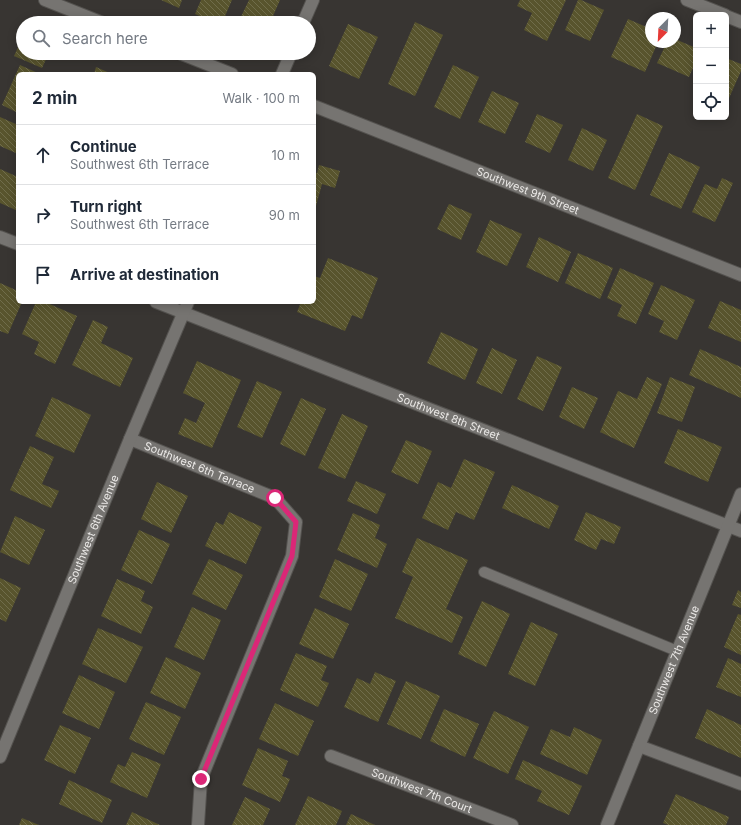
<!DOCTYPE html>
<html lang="en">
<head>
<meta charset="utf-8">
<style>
	body { margin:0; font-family:Inter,sans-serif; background:#f2f2f3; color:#1f2937 }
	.controls { position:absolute; right:12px; top:12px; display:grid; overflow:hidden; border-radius:6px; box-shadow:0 2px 10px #0003 }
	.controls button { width:36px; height:36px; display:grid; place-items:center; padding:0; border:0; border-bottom:1px solid #e0e1e3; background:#fff; color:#1f2937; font:20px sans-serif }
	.compass { position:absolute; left:645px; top:12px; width:36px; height:36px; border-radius:50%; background:#fff; box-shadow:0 2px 10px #0003; rotate:204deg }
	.stop { position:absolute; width:12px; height:12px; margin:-9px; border:3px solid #db2777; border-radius:50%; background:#fff }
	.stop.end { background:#db2777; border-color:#fff; box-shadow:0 1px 4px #0008 }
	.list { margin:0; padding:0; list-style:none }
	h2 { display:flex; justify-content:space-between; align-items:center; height:52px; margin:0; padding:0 16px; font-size:17px }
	h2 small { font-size:13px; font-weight:400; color:#747a83 }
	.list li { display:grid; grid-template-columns:26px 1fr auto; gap:12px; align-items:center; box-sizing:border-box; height:60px; padding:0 16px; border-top:1px solid #e0e1e3 }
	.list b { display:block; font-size:15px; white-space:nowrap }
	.list p { margin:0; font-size:13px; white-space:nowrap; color:#747a83 }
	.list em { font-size:13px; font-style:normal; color:#747a83 }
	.icon { flex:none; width:22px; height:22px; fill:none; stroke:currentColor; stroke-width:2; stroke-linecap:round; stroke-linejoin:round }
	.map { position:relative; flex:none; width:741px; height:825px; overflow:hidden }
	.search { position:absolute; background:#fff; box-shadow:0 2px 10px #0003; left:16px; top:16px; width:300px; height:44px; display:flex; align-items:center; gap:10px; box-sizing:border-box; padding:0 14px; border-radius:22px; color:#747a83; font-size:15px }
	.panel { position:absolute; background:#fff; box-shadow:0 2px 10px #0003; left:16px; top:72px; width:300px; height:232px; border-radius:6px }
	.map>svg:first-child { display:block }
</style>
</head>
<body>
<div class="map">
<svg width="741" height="825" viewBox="0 0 741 825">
	<defs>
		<pattern id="building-back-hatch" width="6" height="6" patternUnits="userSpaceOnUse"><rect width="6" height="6" fill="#58542d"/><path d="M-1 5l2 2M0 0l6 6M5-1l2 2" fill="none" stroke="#706d4b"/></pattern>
	</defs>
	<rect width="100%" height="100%" fill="#383532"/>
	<g fill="url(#building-back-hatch)">
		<polygon points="161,0 182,0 179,8"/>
		<polygon points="201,0 232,0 222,23 216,23 195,14"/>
		<polygon points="249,0 280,0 270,23 238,23"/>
		<polygon points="520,0 566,0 547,41 524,30 532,13 517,6"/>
		<polygon points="578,0 581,0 604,10 590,41 565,30"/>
		<polygon points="628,19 651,29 651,42 658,42 645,72 611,57"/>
		<polygon points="415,22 443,35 415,96 388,84"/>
		<polygon points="348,24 378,37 359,79 329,66"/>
		<polygon points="23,36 23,53 49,53 42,68 14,56"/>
		<polygon points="675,39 696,48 696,61 689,77 657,63 667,42 675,42"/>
		<polygon points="726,58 741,64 741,71 726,105"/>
		<polygon points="20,65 40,74 18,74 18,113 2,105"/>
		<polygon points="453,65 479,77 460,119 434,107"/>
		<polygon points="96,67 112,74 94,74"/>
		<polygon points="492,91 519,103 505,134 478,122"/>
		<polygon points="537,114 563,125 550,153 525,142"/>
		<polygon points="637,114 663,126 635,190 608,178"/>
		<polygon points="0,117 18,125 18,154 0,146"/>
		<polygon points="582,128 607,140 593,171 568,160"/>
		<polygon points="669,153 700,167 681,209 650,195"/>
		<polygon points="319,165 340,171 335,188 322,184 316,206 314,205 314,173 317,173"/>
		<polygon points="0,169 18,177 18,211 0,203"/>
		<polygon points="722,178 733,183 715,222 692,212 705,184 717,189"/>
		<polygon points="449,204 472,214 461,240 437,229"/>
		<polygon points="490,220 522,234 507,266 476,252"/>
		<polygon points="539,237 571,252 558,282 526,267"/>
		<polygon points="578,253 613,268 600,299 565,283"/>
		<polygon points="328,258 378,278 362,319 352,315 345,331 297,312 301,302 314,302 314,276 320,278"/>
		<polygon points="620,268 654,283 636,324 617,316 622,305 607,298"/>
		<polygon points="0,283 18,291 18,302 22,302 8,334 0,331"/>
		<polygon points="661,285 695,300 677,340 659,332 664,321 648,314"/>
		<polygon points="720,301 741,310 741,342 708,328"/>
		<polygon points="36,302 45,302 77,316 55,364 34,354 39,342 22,334"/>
		<polygon points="93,320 108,327 101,343 133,358 120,387 72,365"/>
		<polygon points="441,332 478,349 465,380 427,363"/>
		<polygon points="492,348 517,360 502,394 476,383"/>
		<polygon points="700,349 741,367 741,398 689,375"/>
		<polygon points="537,356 562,367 543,411 517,399"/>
		<polygon points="197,361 241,380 212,448 178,434 185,418 196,423 205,403 183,393"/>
		<polygon points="647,377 662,384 634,448 600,432 618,391 637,399"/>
		<polygon points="670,377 695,387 682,422 657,413"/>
		<polygon points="257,381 282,392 262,438 237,427"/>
		<polygon points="572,387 598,398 584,429 559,417"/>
		<polygon points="52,397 91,415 74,453 35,436"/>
		<polygon points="301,398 326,409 305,456 280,444"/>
		<polygon points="342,414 368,426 345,479 318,468"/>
		<polygon points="678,429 722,447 708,482 664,463"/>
		<polygon points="406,440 432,451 418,484 391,472"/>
		<polygon points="30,446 54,457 42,484 59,491 51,508 10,490"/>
		<polygon points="464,459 495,472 474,520 456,512 448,530 422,518 438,482 451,488"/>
		<polygon points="356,481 386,494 377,514 347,501"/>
		<polygon points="157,482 188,496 171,533 141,519"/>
		<polygon points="512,485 559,506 549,529 502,508"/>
		<polygon points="229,512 262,527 246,564 205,546 216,522 223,525"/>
		<polygon points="586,512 621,527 614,544 601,539 596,550 574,540"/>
		<polygon points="353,513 380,525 375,538 387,544 377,568 337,550"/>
		<polygon points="15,516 45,530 29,565 0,552"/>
		<polygon points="139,530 170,544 152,584 121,570"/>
		<polygon points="417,538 468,560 446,609 463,617 452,643 395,618 413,577 402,572"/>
		<polygon points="209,559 243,575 226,610 192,594"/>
		<polygon points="335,559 368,574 351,611 319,597"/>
		<polygon points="0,578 21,588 6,622 0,619"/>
		<polygon points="117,579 145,591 141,601 153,607 141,634 101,616"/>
		<polygon points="738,590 741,592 741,608 732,605"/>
		<polygon points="482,601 510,614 486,667 458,654"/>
		<polygon points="192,607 221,620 204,660 174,647"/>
		<polygon points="315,608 349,624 333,659 299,644"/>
		<polygon points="738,614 741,615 741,655 724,647"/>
		<polygon points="531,622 558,634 535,686 508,674"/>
		<polygon points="98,628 143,647 126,683 82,664"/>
		<polygon points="296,653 327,666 321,680 329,683 318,707 280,690"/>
		<polygon points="166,657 201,673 185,709 150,693"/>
		<polygon points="728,658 741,664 741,697 716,687"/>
		<polygon points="375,672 396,681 378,722 344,707 357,678 370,684"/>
		<polygon points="79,675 115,692 99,729 62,713"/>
		<polygon points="406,681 440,696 421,739 387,724"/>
		<polygon points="146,702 181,717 164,755 129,739"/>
		<polygon points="275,703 314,721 298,756 259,739"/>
		<polygon points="444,709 479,724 465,757 430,741"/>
		<polygon points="707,709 741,725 741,758 695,738"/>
		<polygon points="494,711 529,727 508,774 473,758"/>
		<polygon points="60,725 91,738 75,774 44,760"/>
		<polygon points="574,727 602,740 587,775 540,754 551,729 570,737"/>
		<polygon points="258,748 288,761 282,776 290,779 280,802 242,785"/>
		<polygon points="132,752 161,764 147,798 110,782 118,764 125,767"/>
		<polygon points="523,760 582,786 569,815 537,801 542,791 515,779"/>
		<polygon points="69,780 112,800 102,823 59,804"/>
		<polygon points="676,794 729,817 726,825 668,825 663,823"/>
		<polygon points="308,796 342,811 336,825 295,825"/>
		<polygon points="245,797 270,809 263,825 232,825"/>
		<polygon points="132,812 160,825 126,825"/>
		<polygon points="351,814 375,825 346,825"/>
		<polygon points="22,818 39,825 19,825"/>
	</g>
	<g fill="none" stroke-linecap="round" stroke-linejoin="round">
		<defs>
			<polyline id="lane" points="484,572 677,651"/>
			<g id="street">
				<polyline points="45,0 103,23"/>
				<polyline points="687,0 725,15"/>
				<polyline points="726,16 741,22"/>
				<polyline points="303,23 313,0"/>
				<polyline points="179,53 232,74"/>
				<polyline points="282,74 291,53"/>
				<path id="s1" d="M314 106 741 275"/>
				<polyline points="0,237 18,244"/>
				<path id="s2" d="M156 302 741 531"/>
				<path id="s3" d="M130 439 275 498 296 522 292 556 201 779 198 825"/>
				<polyline points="639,746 741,784"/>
				<path id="s4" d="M331 756 512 825"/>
				<path id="s5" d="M0 757 130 439 188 302"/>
				<path id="s6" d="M607 825 741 494"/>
			</g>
		</defs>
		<use href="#lane" stroke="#54524f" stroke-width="12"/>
		<use href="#street" stroke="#54524f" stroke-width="14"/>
		<use href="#lane" stroke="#767471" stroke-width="10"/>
		<use href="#street" stroke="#767471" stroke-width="12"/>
	</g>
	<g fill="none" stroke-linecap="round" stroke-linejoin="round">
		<polyline stroke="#db2777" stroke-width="5" points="201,779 292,556 296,522 275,498"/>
	</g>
	<g text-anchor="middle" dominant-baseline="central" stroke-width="3.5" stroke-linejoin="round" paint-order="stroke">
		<g font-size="11" fill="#ebe9e7" stroke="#2d2b29">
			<text stroke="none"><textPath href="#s1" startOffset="230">Southwest 9th Street</textPath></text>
			<text stroke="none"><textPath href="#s2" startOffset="314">Southwest 8th Street</textPath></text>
			<text stroke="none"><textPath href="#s3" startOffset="75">Southwest 6th Terrace</textPath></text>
			<text stroke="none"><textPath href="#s5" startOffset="246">Southwest 6th Avenue</textPath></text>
			<text stroke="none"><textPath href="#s6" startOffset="178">Southwest 7th Avenue</textPath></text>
			<text stroke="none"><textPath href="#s4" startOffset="97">Southwest 7th Court</textPath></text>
		</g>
	</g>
</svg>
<div class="controls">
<button>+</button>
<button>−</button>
<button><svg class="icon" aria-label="locate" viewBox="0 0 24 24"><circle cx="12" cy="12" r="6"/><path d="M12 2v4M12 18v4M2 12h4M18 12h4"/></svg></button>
</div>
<svg class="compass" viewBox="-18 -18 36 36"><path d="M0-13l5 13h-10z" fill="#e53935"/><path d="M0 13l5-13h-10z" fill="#747a83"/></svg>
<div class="stop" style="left:275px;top:498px"></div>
<div class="stop end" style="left:201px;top:779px"></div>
<div class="search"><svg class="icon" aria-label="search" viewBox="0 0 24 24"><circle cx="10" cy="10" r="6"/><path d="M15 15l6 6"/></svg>Search here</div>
<section class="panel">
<h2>2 min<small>Walk · 100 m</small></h2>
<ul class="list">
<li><svg class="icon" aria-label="ahead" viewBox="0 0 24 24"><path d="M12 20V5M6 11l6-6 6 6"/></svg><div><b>Continue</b><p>Southwest 6th Terrace</p></div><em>10 m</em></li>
<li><svg class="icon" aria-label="right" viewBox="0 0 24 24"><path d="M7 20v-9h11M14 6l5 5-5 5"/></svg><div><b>Turn right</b><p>Southwest 6th Terrace</p></div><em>90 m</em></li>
<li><svg class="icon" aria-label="arrive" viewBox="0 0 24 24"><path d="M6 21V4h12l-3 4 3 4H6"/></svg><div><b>Arrive at destination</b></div></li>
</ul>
</section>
</div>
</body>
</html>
